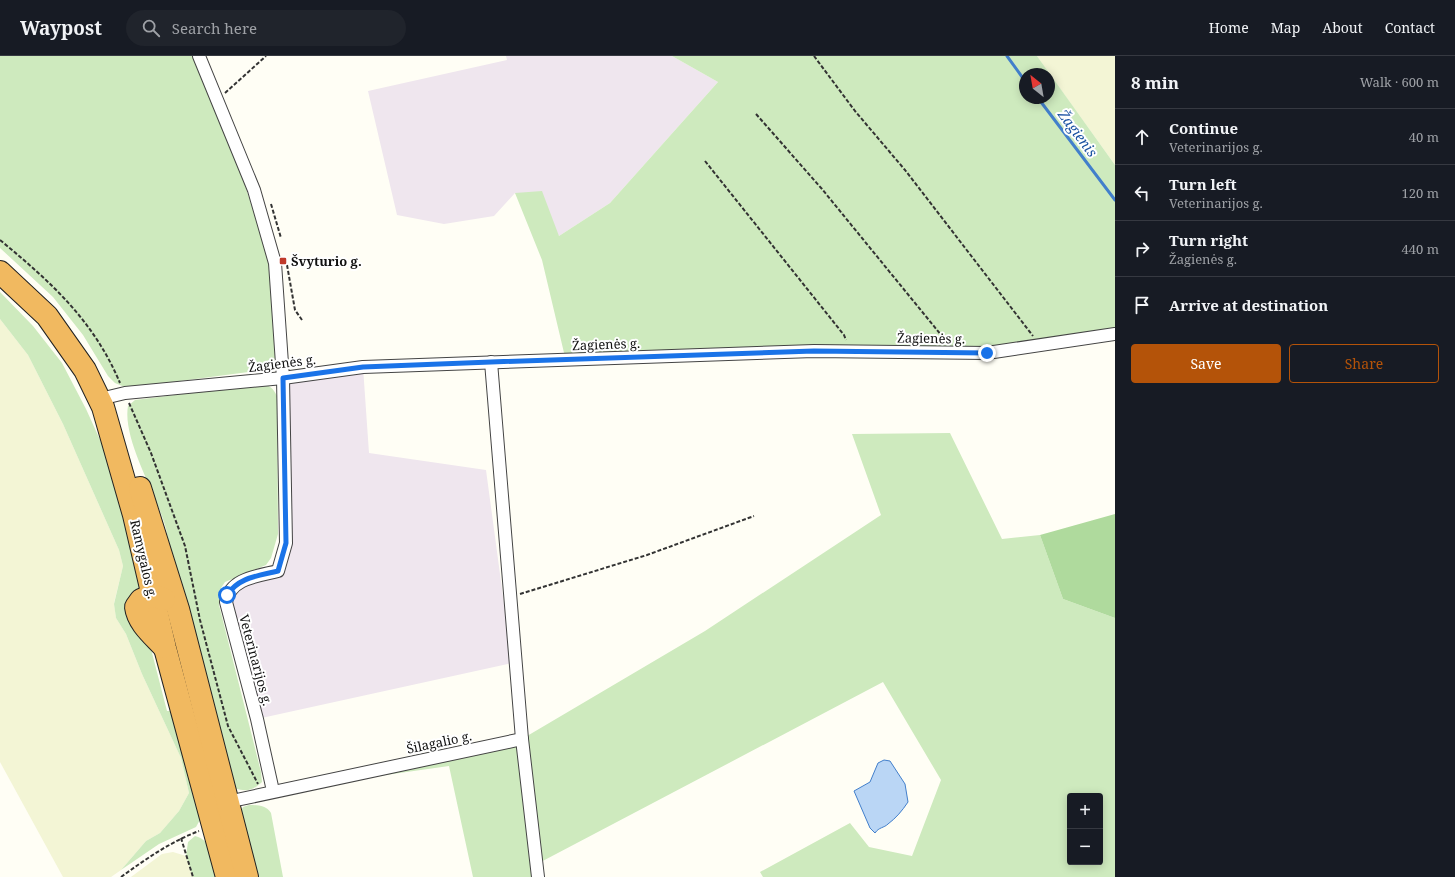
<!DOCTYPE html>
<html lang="en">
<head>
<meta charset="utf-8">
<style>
	body { margin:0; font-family:"Noto Serif",serif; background:#20242c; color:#f1f3f6 }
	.controls { position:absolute; right:12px; bottom:12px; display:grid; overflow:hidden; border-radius:4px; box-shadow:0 2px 10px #0003 }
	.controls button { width:36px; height:36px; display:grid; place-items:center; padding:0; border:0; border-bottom:1px solid #363941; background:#171b24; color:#f1f3f6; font:20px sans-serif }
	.compass { position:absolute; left:1019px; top:12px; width:36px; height:36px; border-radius:50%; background:#171b24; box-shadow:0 2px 10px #0003; rotate:329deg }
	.stop { position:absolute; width:12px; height:12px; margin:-9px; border:3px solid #1a73e8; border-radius:50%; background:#fff }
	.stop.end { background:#1a73e8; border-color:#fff; box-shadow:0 1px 4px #0008 }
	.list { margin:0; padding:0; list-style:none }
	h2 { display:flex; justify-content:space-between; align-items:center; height:52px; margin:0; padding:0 16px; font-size:17px }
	h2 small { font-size:13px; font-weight:400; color:#9ea1a6 }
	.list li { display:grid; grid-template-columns:26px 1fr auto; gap:12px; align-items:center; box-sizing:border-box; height:56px; padding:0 16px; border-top:1px solid #363941 }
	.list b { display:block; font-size:15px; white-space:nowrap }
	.list p { margin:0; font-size:13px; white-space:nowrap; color:#9ea1a6 }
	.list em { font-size:13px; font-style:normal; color:#9ea1a6 }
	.actions { display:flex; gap:8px; padding:12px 16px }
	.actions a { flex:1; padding:9px 0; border:1px solid #b45309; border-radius:4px; text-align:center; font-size:14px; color:#b45309 }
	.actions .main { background:#b45309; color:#fff }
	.icon { flex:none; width:22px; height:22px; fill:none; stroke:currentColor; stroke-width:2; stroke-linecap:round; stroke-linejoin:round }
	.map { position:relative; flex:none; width:1115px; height:821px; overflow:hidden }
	header { display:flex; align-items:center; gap:24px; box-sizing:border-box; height:56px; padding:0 20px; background:#171b24; border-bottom:1px solid #363941 }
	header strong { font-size:19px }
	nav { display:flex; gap:22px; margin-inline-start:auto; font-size:14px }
	.search { width:280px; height:36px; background:#20242c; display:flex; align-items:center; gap:10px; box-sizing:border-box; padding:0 14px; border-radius:22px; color:#9ea1a6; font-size:15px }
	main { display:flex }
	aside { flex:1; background:#171b24 }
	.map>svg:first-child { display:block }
</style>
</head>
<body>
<header>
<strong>Waypost</strong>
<div class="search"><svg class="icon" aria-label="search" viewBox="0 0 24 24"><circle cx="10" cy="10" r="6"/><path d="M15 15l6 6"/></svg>Search here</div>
<nav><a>Home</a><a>Map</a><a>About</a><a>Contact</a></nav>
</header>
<main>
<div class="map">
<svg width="1115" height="821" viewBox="0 0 1115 821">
	<rect width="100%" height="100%" fill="#fffef5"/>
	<g fill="#efe6ee">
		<polygon points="506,0 672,0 718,26 610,147 559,180 515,137 494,160 444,168 397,159 368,35 507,4"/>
		<polygon points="363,311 369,397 486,414 512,607 257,663 227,539 231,534 278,515 286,487 283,322"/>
	</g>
	<g fill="#f3f5d5">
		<polygon points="1037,0 1115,0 1115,109 1046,13"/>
		<polygon points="0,263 28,299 63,368 119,494 123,510 114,547 116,562 126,578 142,618 181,702 189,737 179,755 160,777 146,785 121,814 111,821 63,821 0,706"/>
		<polygon points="173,796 186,800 193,821 131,821 162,798"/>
	</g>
	<g fill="#ceeabe" fill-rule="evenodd">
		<polygon points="0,0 193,0 244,126 265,191 273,226 275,302 271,309 264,314 127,332 115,327 108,320 83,279 53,241 0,192"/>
		<path d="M672 0H1037L1115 109V276L974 294 565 301 542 204 515 137 542 135 559 180 610 147 718 26ZM1025 18H1049V42H1025Z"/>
		<polygon points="0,236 33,270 62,307 86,353 111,408 140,530 126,547 125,554 129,563 150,589 167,655 170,655 188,707 201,762 196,771 159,788 121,814 146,785 160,777 179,755 189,737 181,702 142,618 126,578 116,562 114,548 123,510 119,494 63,368 28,299 0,263"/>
		<path d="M261 328C270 329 273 332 277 340L278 478 271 502 266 509 225 526 221 532 219 549 261 716 262 726C252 735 247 736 234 732 215 664 194 596 177 527 172 509 170 491 166 473 157 438 122 384 128 350L135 344Z"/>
		<path d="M950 377 1002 483 1040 479 1063 543 1115 562V821H763L760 816 850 767 869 791 912 800 941 724 883 626 537 808 538 821H473L449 710 273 735 522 683 705 575 881 459 852 378ZM1070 740H1100V806H1070Z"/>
		<path d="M249 749C258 749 266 749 271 757L283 821H253L240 756 243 751Z"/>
		<path d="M195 780C213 784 213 806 217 821H193L186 800 188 786Z"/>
	</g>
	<polygon fill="#afda9d" points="1115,458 1115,562 1063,543 1040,479"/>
	<path fill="#bad6f5" stroke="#427fcb" d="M884 704 890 705 905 728 908 746C902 755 896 762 888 768 884 772 879 771 875 777L870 772 854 735 870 726 878 707Z"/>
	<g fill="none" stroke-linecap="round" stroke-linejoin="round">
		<g stroke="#427fcb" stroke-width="3">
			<polyline points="1007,0 1025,25"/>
			<polyline points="1038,42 1115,144"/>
		</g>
		<defs>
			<g id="street">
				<path d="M199 0 254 134 275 207 283 322 286 487 278 515C258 520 230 522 226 546L257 663 273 735"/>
				<polyline points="491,306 522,683 538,821"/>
				<polyline points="100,343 125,337 283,322 363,311 814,295 987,297 1115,278"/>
				<polyline points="227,746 522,683"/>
			</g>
			<g id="highway">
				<polyline points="0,216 47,260 85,314 103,351 134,459 165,592 227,821"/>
				<polyline points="140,432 178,553 247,821"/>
				<path d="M164 591C153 579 138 567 136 551L141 544 152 539 164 543"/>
			</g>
		</defs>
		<use href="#street" stroke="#444" stroke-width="14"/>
		<use href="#highway" stroke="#222" stroke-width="24"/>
		<g stroke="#333" stroke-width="2" stroke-dasharray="4 2" stroke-linecap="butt">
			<polyline points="814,0 855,55 905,114 1033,280"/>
			<polyline points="225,37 266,0"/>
			<polyline points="756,58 822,133 946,285"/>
			<polyline points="705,105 844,279 846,284"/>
			<polyline points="271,148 281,182"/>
			<path d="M0 184C51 226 94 265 120 327"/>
			<polyline points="287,209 295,254 302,264"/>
			<polyline points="129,347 151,397 185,490 200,564 228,670 258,728"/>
			<polyline points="520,538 647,499 754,460"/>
			<polyline points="181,782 193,821"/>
			<path d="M121 821C146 803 170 786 199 775"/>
		</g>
		<use href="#street" stroke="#fff" stroke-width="12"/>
		<use href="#highway" stroke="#f1b960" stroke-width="22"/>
	</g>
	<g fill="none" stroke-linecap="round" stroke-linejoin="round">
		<path stroke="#1a73e8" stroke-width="5" d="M227 539C239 521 258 520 278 515L286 487 283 322 363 311 491 306 814 295 987 297"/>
	</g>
	<rect fill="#c03a2a" stroke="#fff" stroke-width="1.5" x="279" y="201" width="8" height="8" rx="2"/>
	<g text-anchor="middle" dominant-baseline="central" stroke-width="4" stroke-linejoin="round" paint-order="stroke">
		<g font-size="13" font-weight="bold" fill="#111" stroke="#fff" text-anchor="start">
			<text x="291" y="205">Švyturio g.</text>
		</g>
		<g font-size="13" fill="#111" stroke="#fff">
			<text transform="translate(931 282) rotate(1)">Žagienės g.</text>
			<text transform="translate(606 288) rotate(-2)">Žagienės g.</text>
			<text transform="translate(282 307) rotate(-7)">Žagienės g.</text>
			<text transform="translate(144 503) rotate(77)">Ramygalos g.</text>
			<text transform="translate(256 604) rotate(75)">Veterinarijos g.</text>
			<text transform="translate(439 686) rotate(-12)">Šilagalio g.</text>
		</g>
		<g font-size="14" font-style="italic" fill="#1b52a2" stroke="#fff">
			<text transform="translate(1078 77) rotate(53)">Žagienis</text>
		</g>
	</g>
</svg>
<div class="controls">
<button>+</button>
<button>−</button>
</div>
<svg class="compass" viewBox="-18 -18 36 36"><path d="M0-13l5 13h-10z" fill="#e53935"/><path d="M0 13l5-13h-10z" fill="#9ea1a6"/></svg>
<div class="stop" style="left:227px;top:539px"></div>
<div class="stop end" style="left:987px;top:297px"></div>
</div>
<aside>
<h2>8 min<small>Walk · 600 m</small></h2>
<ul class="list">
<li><svg class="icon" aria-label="ahead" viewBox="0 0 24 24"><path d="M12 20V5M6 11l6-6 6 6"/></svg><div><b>Continue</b><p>Veterinarijos g.</p></div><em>40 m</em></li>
<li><svg class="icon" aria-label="left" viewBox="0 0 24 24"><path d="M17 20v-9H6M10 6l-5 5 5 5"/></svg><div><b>Turn left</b><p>Veterinarijos g.</p></div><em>120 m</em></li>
<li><svg class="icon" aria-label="right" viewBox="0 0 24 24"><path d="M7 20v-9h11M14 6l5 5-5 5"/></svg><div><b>Turn right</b><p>Žagienės g.</p></div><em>440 m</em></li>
<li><svg class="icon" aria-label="arrive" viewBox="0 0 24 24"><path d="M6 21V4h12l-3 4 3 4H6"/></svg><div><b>Arrive at destination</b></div></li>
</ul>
<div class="actions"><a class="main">Save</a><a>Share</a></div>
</aside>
</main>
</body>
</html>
